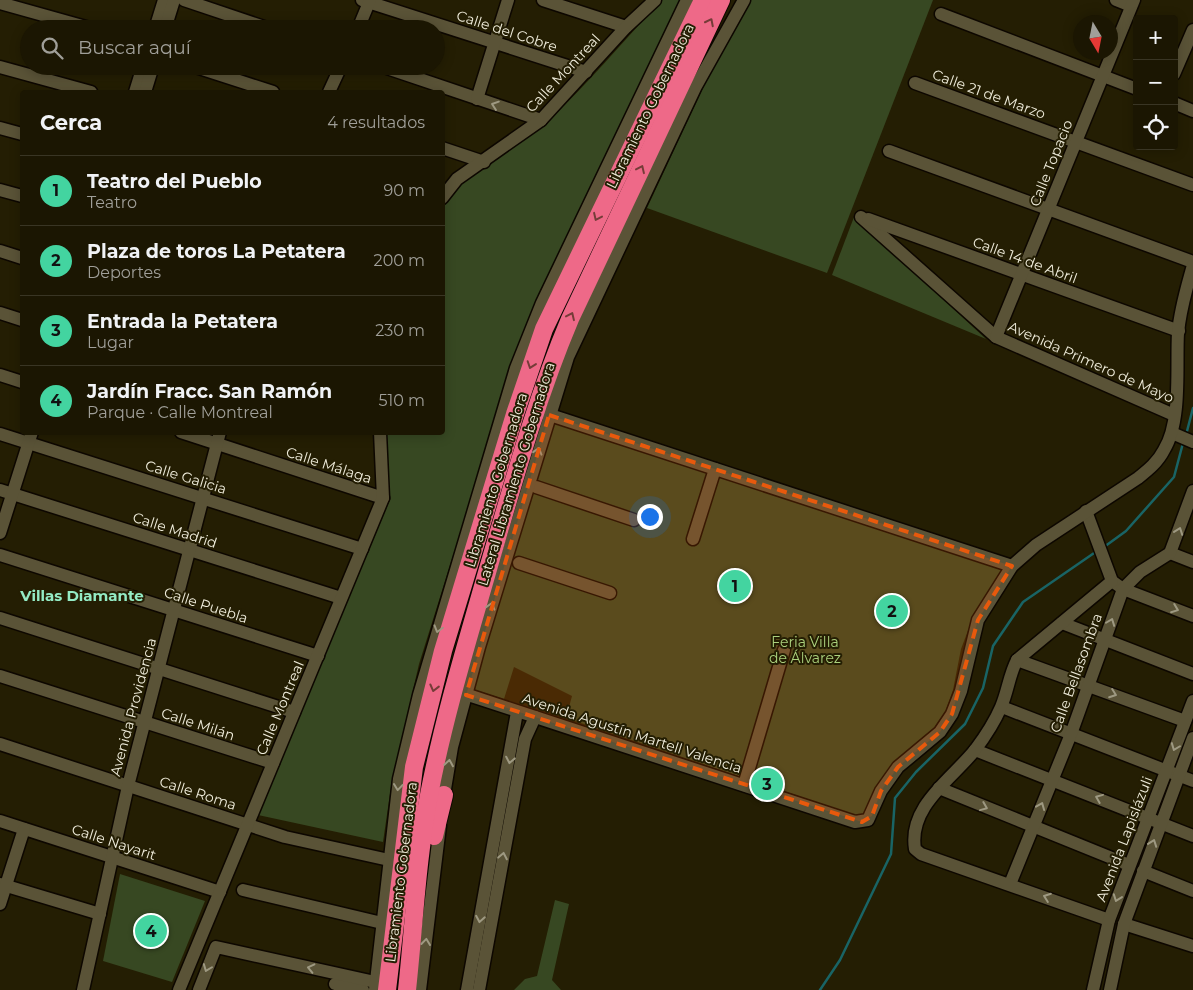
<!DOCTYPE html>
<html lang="es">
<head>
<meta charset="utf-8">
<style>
	body { margin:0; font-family:Montserrat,sans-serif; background:#282311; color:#f1f3f6 }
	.controls { position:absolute; right:15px; top:15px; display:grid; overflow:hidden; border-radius:5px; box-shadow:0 2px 12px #0003 }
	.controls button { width:45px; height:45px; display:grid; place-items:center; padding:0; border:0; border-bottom:1px solid #393524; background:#1b1602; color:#f1f3f6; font:25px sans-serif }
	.compass { position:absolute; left:1073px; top:15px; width:45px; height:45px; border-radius:50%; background:#1b1602; box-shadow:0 2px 12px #0003; rotate:170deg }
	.you { position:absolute; left:649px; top:516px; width:18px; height:18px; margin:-12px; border:4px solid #fff; border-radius:50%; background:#1a73e8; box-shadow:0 0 0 8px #1a73e833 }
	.badge { display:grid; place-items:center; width:32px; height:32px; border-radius:50%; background:#43d4a0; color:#111; font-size:16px; font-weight:700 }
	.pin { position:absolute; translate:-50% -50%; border:2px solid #fff; box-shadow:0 1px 5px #0006 }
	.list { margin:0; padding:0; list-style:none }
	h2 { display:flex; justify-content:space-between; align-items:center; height:65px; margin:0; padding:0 20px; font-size:21px }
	h2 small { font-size:16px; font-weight:400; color:#a09f99 }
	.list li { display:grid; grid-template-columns:32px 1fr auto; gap:15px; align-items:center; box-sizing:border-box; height:70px; padding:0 20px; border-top:1px solid #393524 }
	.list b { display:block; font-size:19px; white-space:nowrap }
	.list p { margin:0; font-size:16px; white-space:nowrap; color:#a09f99 }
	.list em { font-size:16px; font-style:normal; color:#a09f99 }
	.icon { flex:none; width:28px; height:28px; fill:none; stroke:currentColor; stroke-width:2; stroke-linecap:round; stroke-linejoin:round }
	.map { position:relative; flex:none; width:1193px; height:990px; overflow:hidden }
	.search { position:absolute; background:#1b1602; box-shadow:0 2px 12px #0003; left:20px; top:20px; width:425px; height:55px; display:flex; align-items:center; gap:12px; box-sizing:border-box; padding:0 18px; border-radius:28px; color:#a09f99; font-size:19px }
	.panel { position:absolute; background:#1b1602; box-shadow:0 2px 12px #0003; left:20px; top:90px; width:425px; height:345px; border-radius:5px }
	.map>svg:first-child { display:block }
</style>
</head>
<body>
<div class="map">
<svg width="1193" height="990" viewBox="0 0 1193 990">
	<rect width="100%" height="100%" fill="#241e03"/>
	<g fill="#374822">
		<path d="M662 0H681L522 336 419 664 392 780 383 842 258 815 389 502 386 433 442 432V211C461 167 513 153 546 123 587 85 623 41 662 0Z"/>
		<polygon points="750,0 933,0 827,273 647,208 703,88"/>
		<polygon points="854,217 986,339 832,275"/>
		<polygon points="553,420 1004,567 972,620 961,649 953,690 945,712 934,728 895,761 873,794 867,812 858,816 566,718 572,696 514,667 504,699 472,689"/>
		<polygon points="120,874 205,901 172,982 103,961"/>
		<polygon points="555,900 569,904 552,980 561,990 514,990 525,979 537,976"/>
	</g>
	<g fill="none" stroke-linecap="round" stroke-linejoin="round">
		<g stroke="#196465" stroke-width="2.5">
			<polyline points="1186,435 1193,408"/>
			<polyline points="1104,547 1126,531 1174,477 1183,443"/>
			<polyline points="820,990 840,960 891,854 895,798 916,772 965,724 983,688 993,646 1023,602 1097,551"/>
		</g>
		<defs>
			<g id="minor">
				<polyline points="184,0 270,29"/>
				<polyline points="362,0 586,72"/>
				<polyline points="543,0 626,27"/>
				<polyline points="1116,0 1131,6"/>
				<polyline points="0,3 93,29"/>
				<polyline points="941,14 1137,89"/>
				<polyline points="155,29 164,0"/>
				<polyline points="165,29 174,0"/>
				<polyline points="358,29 370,0"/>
				<polyline points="193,66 273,92"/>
				<polyline points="381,66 541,120"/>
				<polyline points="0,67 91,92"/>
				<polyline points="1174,74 1193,30"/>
				<polyline points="915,83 1193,185"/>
				<polyline points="135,92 143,66"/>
				<polyline points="145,92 153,66"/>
				<polyline points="329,92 341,66"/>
				<polyline points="477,99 508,0"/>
				<polyline points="1174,103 1193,111"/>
				<polyline points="0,128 22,134"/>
				<polyline points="442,148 484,162"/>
				<polyline points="889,151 1193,262"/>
				<polyline points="0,190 22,196"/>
				<polyline points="442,198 457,179 541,120 626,27 655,0"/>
				<polyline points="861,217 996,337 1174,415"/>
				<polyline points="868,219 1179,331"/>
				<polyline points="0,251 22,258"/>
				<polyline points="0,313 22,320"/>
				<polyline points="996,337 1134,0"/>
				<polyline points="0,375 22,382"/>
				<polyline points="541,412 1012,566"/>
				<polyline points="181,432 383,498"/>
				<polyline points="1172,433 1193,442"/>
				<polyline points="0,434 362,549"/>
				<polyline points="536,487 634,520"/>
				<polyline points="0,490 341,598"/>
				<polyline points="1086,511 1112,581 1123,589 1193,616"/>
				<polyline points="0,533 32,432"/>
				<polyline points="693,539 715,469"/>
				<polyline points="1170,553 1193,562"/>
				<polyline points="0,555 318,656"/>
				<polyline points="519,563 610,593"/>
				<polyline points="0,618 294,712"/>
				<polyline points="1062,623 1193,674"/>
				<polyline points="1017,660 1185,721"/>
				<polyline points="0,676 273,763"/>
				<path d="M453 690 855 822 868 820 881 791 898 767 940 732 952 714 961 691 978 620 1012 566 1036 545 1138 478C1148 470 1158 462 1164 450 1182 421 1176 366 1178 333 1180 309 1187 287 1193 265"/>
				<polyline points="1002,707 1193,781"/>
				<polyline points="0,744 285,837 389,860"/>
				<polyline points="975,750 1193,836"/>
				<polyline points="744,785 784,650"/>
				<polyline points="939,788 1129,865"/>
				<polyline points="443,801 452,747 479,647 568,357 696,86 744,0"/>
				<polyline points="0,821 220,892"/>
				<polyline points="1143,871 1193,891"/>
				<polyline points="0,884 100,914"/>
				<polyline points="1010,884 1071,734 1123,589 1140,572 1170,553 1193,491"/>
				<polyline points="243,890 382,923"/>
				<polyline points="0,904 24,829"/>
				<path d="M1109 920 921 854 915 849C908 806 952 779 975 750 984 738 995 721 1001 707 1008 691 1009 675 1017 660L1112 581"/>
				<polyline points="1124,924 1193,946"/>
				<polyline points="335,984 363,990"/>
				<polyline points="83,990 128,786 220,432"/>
				<polyline points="179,990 383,498 380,432"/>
				<polyline points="199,990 216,947 375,982"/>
				<polyline points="375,990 399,779 419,695 516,368 542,303 687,0"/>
				<polyline points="420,990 440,826"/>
				<polyline points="467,990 517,712"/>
				<polyline points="479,990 525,739 535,717"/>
				<polyline points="1093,990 1109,920 1193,701"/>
				<polyline points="1110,990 1124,924 1193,738"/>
			</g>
			<g id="highway">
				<polyline points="434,836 444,795"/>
				<polyline points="387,990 414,767 443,651 515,414 544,329 703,0"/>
				<path d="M407 990C414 925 417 859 429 795 444 716 468 639 490 562 514 480 537 397 570 319L721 0"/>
			</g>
		</defs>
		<use href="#minor" stroke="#0d0700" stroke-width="15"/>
		<use href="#highway" stroke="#0d0700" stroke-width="20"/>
		<use href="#minor" stroke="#5a5337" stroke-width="12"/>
		<use href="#highway" stroke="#ee6988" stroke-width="18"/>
	</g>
	<defs><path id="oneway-chevron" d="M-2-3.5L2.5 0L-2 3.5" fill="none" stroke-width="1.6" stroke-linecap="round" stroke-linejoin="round" transform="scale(1.25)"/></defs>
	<g stroke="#753c38">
		<use href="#oneway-chevron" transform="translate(710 22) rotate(-63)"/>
		<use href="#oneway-chevron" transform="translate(641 169) rotate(-65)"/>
		<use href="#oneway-chevron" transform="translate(597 217) rotate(115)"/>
		<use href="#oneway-chevron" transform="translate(571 316) rotate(-65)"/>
		<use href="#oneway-chevron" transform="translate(531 365) rotate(109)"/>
		<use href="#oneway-chevron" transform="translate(434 688) rotate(104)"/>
	</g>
	<g stroke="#9e9982">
		<use href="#oneway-chevron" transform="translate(495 105) rotate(-161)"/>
		<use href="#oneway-chevron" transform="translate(538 451) rotate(-73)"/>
		<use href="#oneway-chevron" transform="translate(1179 531) rotate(-70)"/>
		<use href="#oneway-chevron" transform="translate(491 606) rotate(-73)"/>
		<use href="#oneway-chevron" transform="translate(1175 609) rotate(21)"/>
		<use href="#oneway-chevron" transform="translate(1111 622) rotate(-69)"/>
		<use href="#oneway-chevron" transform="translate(438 629) rotate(106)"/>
		<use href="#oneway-chevron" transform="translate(1113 694) rotate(20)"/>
		<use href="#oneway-chevron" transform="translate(1175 747) rotate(111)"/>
		<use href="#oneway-chevron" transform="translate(510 760) rotate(101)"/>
		<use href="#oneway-chevron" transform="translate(449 763) rotate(-81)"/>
		<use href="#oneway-chevron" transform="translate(398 787) rotate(97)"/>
		<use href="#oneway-chevron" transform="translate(1099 798) rotate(-158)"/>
		<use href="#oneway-chevron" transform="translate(1041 806) rotate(-68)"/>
		<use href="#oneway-chevron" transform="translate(984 807) rotate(22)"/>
		<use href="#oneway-chevron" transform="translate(1153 843) rotate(-70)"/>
		<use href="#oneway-chevron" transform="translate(503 856) rotate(-79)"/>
		<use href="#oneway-chevron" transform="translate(1047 897) rotate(-160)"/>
		<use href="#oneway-chevron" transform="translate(1117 898) rotate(110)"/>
		<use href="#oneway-chevron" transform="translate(480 919) rotate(100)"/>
		<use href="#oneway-chevron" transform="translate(426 942) rotate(-83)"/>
		<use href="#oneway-chevron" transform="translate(207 968) rotate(111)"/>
		<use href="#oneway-chevron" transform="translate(311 968) rotate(-167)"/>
	</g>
	<path fill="#e8590c" fill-opacity="0.2" stroke="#e8590c" stroke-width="4" stroke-dasharray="10 6" stroke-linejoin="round" d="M549 415 1012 566 978 620 952 714 940 732 898 767 881 791 872 816 862 822 466 695Z"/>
	<g text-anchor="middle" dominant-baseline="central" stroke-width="4" stroke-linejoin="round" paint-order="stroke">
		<g font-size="14" fill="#f1eedd" stroke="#241e03">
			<text transform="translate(507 31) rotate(18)">Calle del Cobre</text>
			<text transform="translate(563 73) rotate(-47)">Calle Montreal</text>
			<text transform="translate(989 94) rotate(20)">Calle 21 de Marzo</text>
			<text transform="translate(650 106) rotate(-64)">Libramiento Gobernadora</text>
			<text transform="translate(1051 163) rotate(-68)">Calle Topacio</text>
			<text transform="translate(1025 260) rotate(20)">Calle 14 de Abril</text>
			<text transform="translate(1091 362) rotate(24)">Avenida Primero de Mayo</text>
			<text transform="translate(329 465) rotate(18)">Calle Málaga</text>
			<text transform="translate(516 474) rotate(-73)">Lateral Libramiento Gobernadora</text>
			<text transform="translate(186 477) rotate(17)">Calle Galicia</text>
			<text transform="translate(496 480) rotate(-73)">Libramiento Gobernadora</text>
			<text transform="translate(175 530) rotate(18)">Calle Madrid</text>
			<text transform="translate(206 605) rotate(18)">Calle Puebla</text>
			<text transform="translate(1076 673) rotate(-70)">Calle Bellasombra</text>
			<text transform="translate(133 707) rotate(-75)">Avenida Providencia</text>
			<text transform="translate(280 708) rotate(-67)">Calle Montreal</text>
			<text transform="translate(198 724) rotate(18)">Calle Milán</text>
			<text transform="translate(632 733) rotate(18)">Avenida Agustín Martell Valencia</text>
			<text transform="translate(198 793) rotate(18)">Calle Roma</text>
			<text transform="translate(1124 839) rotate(-69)">Avenida Lapislázuli</text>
			<text transform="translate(114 842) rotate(18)">Calle Nayarit</text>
			<text transform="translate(401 872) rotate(-83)">Libramiento Gobernadora</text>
		</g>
		<g font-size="14" fill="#abd17d" stroke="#241e03">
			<text x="805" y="642">Feria Villa<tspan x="805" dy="16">de Álvarez</tspan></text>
		</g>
		<g font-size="15" font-weight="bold" fill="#94ebc5" stroke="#241e03">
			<text x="82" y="595">Villas Diamante</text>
		</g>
	</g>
</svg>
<div class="controls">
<button>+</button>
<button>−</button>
<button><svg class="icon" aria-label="locate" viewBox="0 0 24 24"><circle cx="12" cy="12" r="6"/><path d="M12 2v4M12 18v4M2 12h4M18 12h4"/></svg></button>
</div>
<svg class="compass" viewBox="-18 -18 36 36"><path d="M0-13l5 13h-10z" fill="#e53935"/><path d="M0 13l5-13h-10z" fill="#a09f99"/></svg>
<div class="you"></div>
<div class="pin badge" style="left:735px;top:586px">1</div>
<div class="pin badge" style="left:892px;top:611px">2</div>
<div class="pin badge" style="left:767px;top:784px">3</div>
<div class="pin badge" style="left:151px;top:931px">4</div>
<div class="search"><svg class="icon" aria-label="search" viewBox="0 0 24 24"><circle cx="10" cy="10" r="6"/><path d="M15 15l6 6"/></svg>Buscar aquí</div>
<section class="panel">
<h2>Cerca<small>4 resultados</small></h2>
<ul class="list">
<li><span class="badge">1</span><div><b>Teatro del Pueblo</b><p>Teatro</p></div><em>90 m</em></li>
<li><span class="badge">2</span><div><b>Plaza de toros La Petatera</b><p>Deportes</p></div><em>200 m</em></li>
<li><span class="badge">3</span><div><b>Entrada la Petatera</b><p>Lugar</p></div><em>230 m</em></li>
<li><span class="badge">4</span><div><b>Jardín Fracc. San Ramón</b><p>Parque · Calle Montreal</p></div><em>510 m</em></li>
</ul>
</section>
</div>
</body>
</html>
